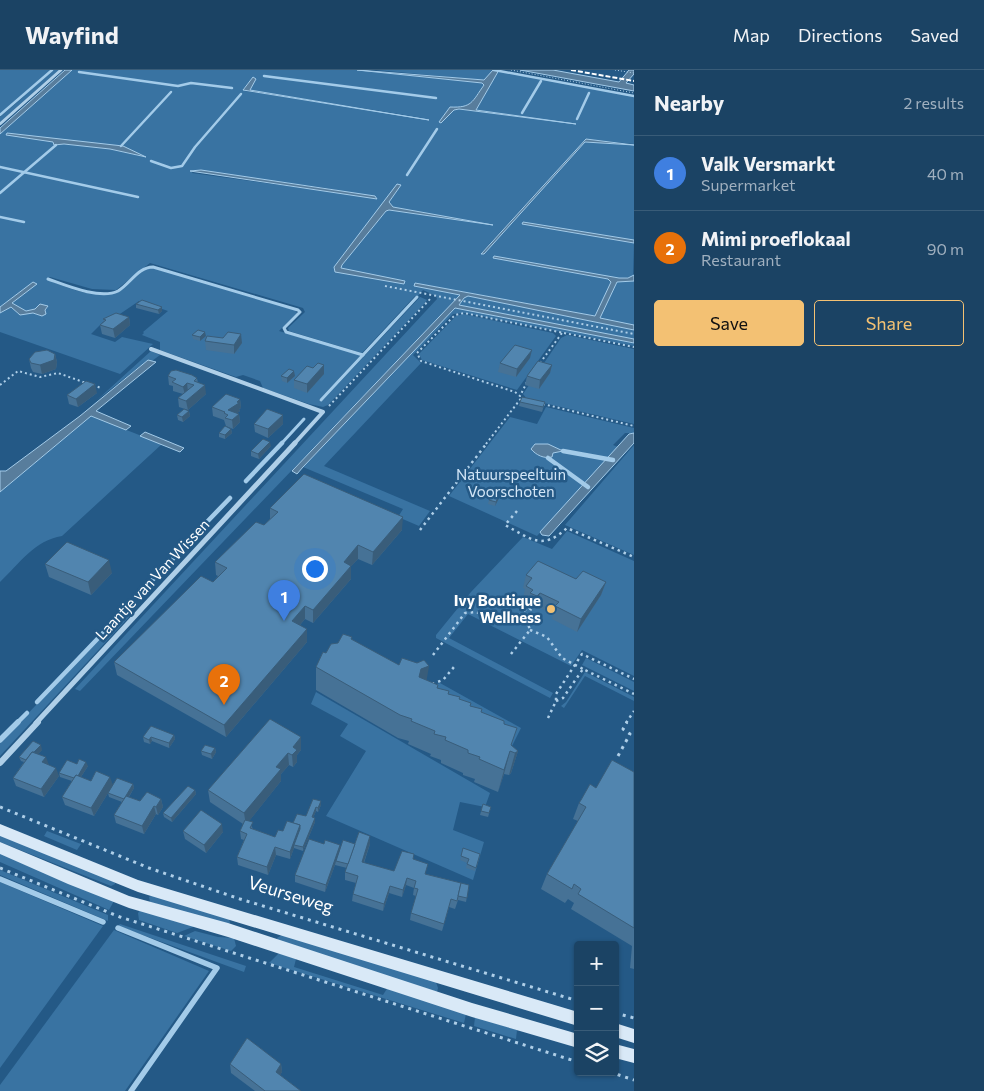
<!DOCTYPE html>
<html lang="en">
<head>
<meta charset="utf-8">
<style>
	body { margin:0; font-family:Commissioner,sans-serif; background:#244a6a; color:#f1f3f6 }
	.controls { position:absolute; right:15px; bottom:15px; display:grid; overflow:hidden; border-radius:5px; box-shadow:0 1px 4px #0004 }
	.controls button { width:45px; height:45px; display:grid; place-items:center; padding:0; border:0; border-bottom:1px solid #395c78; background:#1b4364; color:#f1f3f6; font:25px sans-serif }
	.you { position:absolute; left:314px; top:498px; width:18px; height:18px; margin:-12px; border:4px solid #fff; border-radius:50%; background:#1a73e8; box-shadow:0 0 0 8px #1a73e833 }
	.badge { display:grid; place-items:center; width:32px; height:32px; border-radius:50%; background:#f3c173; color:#fff; font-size:16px; font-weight:700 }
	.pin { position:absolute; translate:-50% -41px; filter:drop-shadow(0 1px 2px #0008) }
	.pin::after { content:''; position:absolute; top:26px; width:18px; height:15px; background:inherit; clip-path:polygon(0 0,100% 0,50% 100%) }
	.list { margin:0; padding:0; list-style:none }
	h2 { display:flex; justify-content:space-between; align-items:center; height:65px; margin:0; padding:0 20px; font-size:21px }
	h2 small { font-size:16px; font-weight:400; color:#a0b0bf }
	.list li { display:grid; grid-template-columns:32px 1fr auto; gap:15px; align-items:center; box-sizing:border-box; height:75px; padding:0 20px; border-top:1px solid #395c78 }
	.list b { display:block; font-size:19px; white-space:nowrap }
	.list p { margin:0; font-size:16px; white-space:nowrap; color:#a0b0bf }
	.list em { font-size:16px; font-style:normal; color:#a0b0bf }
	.actions { display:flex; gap:10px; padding:15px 20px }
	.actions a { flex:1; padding:11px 0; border:1px solid #f3c173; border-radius:5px; text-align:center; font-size:18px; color:#f3c173 }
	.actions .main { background:#f3c173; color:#111 }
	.icon { flex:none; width:28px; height:28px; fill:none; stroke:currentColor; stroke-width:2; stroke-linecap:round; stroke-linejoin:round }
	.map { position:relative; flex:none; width:634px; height:1021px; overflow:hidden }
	header { display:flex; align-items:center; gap:30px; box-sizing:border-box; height:70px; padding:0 25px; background:#1b4364; border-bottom:1px solid #395c78 }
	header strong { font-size:24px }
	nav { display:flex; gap:28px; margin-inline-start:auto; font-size:18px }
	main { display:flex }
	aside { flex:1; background:#1b4364 }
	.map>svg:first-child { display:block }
</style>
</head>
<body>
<header>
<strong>Wayfind</strong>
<nav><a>Map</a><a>Directions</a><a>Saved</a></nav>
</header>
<main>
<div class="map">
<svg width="634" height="1021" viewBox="0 0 634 1021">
	<rect width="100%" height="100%" fill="#245986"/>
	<g fill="#3973a2" fill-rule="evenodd">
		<polygon points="0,0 59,0 0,52 0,47 28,23 0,45"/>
		<path d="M72 0H357L482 13 484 14C472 32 473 38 450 37L439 52H442L454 40 459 39 576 54 476 40 498 1 634 26V74L586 69 481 183 484 184 585 72 634 75V170L522 154 634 173 633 207 619 208 493 188 608 209 611 212 596 246 415 213 425 218 460 225 80 621 75 619 437 229 436 226 423 220 418 226 427 230 424 234 328 335 323 337 309 334 263 318 260 311 243 305 236 307 160 280V272L142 265 144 263 143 262 168 241 139 231 117 246 103 252 91 264 115 272 122 267 153 274 120 304 0 262V243L8 237 13 238 18 244 33 243 42 246 48 236 39 235 35 239 26 241 12 233 33 212 0 237V64ZM253 7 250 20 429 49 245 21 243 19ZM6 64 122 76 144 87 110 79 64 74 58 75 53 72ZM193 100 326 118 377 128 192 103ZM398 114 401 115 389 132 393 137 493 155 389 140 386 141 342 195 341 199 344 201 334 197ZM150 193 303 238 305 242 288 258 289 261 362 283 415 226 420 227 322 331 319 330 361 285 279 261 297 243 295 240 152 197 147 198C137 205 129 214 119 220 100 232 65 217 46 209L50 207 92 219 116 220Z"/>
		<polygon points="376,0 491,0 493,1 486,9 482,10"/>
		<polygon points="614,210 634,210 634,255 598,249"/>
		<polygon points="468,226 634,260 634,269 459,235 464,228"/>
		<polygon points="455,237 634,273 634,276 464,243 453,244 413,285 421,293 324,396 430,441 419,456 398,447 403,439 303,397"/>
		<polygon points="463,244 553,263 556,266 517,320 422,290 419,284 456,246"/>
		<polygon points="567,265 634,279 634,354 527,329 523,324 561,268"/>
		<polygon points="151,281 160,285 152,291 148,290 97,330"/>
		<polygon points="546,337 634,358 634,363 625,363 613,375 618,377 537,466 449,426 510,347 537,354"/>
		<path d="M91 346 162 374 62 466C35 470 19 494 0 512V422Z"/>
		<polygon points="634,375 634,485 565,455"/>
		<polygon points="567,461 634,491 634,606 582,580 571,596 468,544 449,568 553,623 550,628 436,568 436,565 471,522 523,467 552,479"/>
		<polygon points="129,537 132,540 129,547 0,686 0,673"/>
		<polygon points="586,588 634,612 634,621 582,595"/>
		<polygon points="585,602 634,627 634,631 585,606 564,638 561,636 566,632"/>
		<polygon points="440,613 521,658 511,678 427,617"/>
		<polygon points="316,622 490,723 485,737 460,732 453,760 484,772 473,810 326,746 366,681 340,666 348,654 311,634"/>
		<polygon points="47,761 81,774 77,780 44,766"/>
		<polygon points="0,764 114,810 115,814 111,816 0,772"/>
		<polygon points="0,782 115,829 109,840 0,792"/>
		<polygon points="0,800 108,845 108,851 0,805"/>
		<polygon points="0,812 103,856 0,998"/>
		<polygon points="154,824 229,848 230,853 225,856 150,832 149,827"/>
		<polygon points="140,840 193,855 193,857 177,863 139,850 138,843"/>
		<polygon points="120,854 246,896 244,902 118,856"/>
		<polygon points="114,860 209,901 125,1021 0,1021 0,1015"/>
		<polygon points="195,861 218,867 234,868 236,876 231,881 184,866"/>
		<polygon points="282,865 435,909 438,918 437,922 279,873 277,868"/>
		<polygon points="279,883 296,889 294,897 383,925 388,917 466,944 464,953 269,893"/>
		<polygon points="475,947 517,960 516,969 474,956"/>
	</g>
	<g fill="#587d9c" stroke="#a3cbe9">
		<polygon points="65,0 72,0 0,64 0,58"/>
		<path d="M357 0 484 10 493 0H499L476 40 576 54 459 39 454 40 441 53 439 52 450 37C472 38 472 32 484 15L482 13Z"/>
		<polygon points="520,0 553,0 619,12 629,0 634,0 634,4 626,13 634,15 634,21"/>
		<polygon points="253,7 256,9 250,20 429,50 243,20"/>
		<polygon points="7,63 123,76 146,87 110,79 64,74 54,75 53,72 6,65"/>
		<polygon points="586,69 634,75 585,72 484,184 481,184"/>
		<polygon points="201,100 375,126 377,129 190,101"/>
		<polygon points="397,114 401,115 389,132 393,137 493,155 389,140 386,141 342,195 341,198 405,211 404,214 335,202 334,197"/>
		<polygon points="523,152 634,170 634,173 522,154"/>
		<polygon points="494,186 619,208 628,208 634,205 634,211 617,212 600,248 634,255 634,260 468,226 464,228 459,235 634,269 634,273 455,238 303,397 297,404 292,401 460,225 414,216 415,213 595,246 611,212 608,209 493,188"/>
		<polygon points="33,212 37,214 12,233 26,241 35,239 40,234 48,236 45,240 46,244 42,246 33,243 20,245 11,237 0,243 0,237"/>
		<polygon points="148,290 156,292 96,341 131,356 126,360 91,346 0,422 0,401 6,401 80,346"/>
		<polygon points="145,362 184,378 180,382 140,366"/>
		<polygon points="634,363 634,373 549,466 542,465 540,462 629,364"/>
		<path d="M535 374H548L563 381 553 383 552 387C544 389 536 385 531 379Z"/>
	</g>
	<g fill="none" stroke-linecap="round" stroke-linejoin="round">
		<g stroke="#a3cbe9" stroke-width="2.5">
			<polyline points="494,0 634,26"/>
			<polyline points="79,2 178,16 191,13 232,18"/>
			<polyline points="264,6 436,28"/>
			<polyline points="522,43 541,11"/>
			<polyline points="0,45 52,0"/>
			<polyline points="577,49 589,23"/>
			<polyline points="121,76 171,22"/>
			<polyline points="151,91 171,98 182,96 195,77 241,24"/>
			<polyline points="0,97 138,127"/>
			<polyline points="407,105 437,59"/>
			<polyline points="0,123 56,75"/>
			<polyline points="0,147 24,152"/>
		</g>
		<g stroke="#a3cbe9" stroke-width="3">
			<path d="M48 209C65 215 100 230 118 221 130 214 138 197 153 197L298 240 300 242 284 258 286 262 363 285"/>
			<polyline points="321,330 417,227"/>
			<polyline points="281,374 304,349"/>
		</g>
		<g stroke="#a3cbe9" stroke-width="4.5">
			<polyline points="563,381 613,390"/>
			<polyline points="548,388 588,417"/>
			<polyline points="246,411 282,373"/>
			<polyline points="204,455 230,428"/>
			<polyline points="137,526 194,467"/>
			<polyline points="37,632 127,538"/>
			<polyline points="17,653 27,643"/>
		</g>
		<g stroke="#a3cbe9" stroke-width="5.5">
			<polyline points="0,670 18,652"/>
			<polyline points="0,809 103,852"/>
			<polyline points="118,858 217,898 131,1021"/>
		</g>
		<g stroke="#afcfe8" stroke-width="1" stroke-dasharray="1 2" stroke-linecap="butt">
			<polyline points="511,0 634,23"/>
			<polyline points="615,0 634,3"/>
		</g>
		<g stroke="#afcfe8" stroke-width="2" stroke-dasharray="2 3" stroke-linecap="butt">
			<polyline points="385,216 634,264"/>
			<polyline points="540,293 562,263"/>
			<polyline points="527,312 520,326 515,322 421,291 417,283 455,245 464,243 634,277"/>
			<polyline points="0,315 18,301 40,307 58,303 86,313"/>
			<polyline points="93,315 101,318"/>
			<polyline points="543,334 634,356"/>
			<polyline points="329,336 432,227"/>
			<polyline points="486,374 522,327"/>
		</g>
		<g stroke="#afcfe8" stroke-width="2.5" stroke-dasharray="2.5 4" stroke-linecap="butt">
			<path d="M517 441 505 455C531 469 542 481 567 458L634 487"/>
			<polyline points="420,460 487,373"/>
			<polyline points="530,560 547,567 562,588 583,599"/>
			<polyline points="511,584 530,560 526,548 531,539"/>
			<polyline points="433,585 465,543 477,542 494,552 520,545 528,537 531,539"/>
			<polyline points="432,614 443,610 454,597"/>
			<polyline points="556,631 563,628 583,599 634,624"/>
			<polyline points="548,648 556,631 556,624 582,584 634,609"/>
			<polyline points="626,653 634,641"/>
		</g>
		<g stroke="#afcfe8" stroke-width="3" stroke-dasharray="3 5" stroke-linecap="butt">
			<polyline points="618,686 630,664 623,659 627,652"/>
			<polyline points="0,737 149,798 240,829 578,931"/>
			<polyline points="0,798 120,847 578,992"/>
			<polyline points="615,943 634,948"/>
			<polyline points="610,1002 634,1010"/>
		</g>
		<polyline stroke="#afcfe8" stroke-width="3" points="0,54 61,0"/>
		<polyline stroke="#afcfe8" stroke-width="4" points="151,279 323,342 294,374"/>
		<polyline stroke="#afcfe8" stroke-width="5" points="36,653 295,373"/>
		<polyline stroke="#afcfe8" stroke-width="6" points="0,693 38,652"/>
		<g fill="#d9e9f7" fill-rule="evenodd">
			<polygon points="0,754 138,810 578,942 578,956 138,822 0,766"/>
			<polygon points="0,772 129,826 228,853 472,933 578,964 578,978 472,947 228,867 129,838 68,814 0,784"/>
			<polygon points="615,953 634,959 634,973 615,967"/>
			<polygon points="615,974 634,979 634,993 615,988"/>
		</g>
		<polyline stroke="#fff" stroke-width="2" stroke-dasharray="5 2" stroke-linecap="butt" points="571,0 634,11"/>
	</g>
	<g fill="#467296">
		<polygon points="136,234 162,237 162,241 159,244 136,238"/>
		<polygon points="129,247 130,255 115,268 102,264 100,255 104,252 103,249"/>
		<polygon points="192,265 206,266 200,271 193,269"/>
		<polygon points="223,268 242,273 234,284 206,280 205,271"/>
		<polygon points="55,284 57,292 56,299 42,304 33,302 31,298 29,289"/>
		<polygon points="530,288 516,307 498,302 500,293"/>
		<polygon points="324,295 324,304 307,323 294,318 294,310 313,298"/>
		<polygon points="552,295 550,303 539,319 525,315 527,306"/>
		<polygon points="168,306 197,308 198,313 206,324 188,340 179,337 178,328 183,324 173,321 173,316 169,315"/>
		<polygon points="281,306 295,306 287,313 282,311"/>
		<polygon points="97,323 78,337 69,334 67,325"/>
		<polygon points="240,329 241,338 239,339 240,341 237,343 239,344 240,352 233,359 226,356 224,350 213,346 212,337"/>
		<polygon points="520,332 545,332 542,342 519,336"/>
		<polygon points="189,341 190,346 183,352 178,350 177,345"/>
		<polygon points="254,354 283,354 268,368 255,362"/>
		<polygon points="231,359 232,363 225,369 219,367 219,363"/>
		<polygon points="271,376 259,389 251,386 251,381"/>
		<polygon points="499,428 495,436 488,434 489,430"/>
		<polygon points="270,438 402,460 372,495 358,489 351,496 351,509 313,553 305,549 300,555 307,572 226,667 117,605 114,592 213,512 218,506 216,505 215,492 264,455 270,449"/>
		<polygon points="45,494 112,503 91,525 49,507"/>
		<polygon points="526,505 576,509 606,512 601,525 577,562 552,549 553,544 536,536 534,539 527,536 528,532 523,529 525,519 523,518"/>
		<polygon points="352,570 427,610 437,618 470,636 482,639 481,642 504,654 512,676 518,681 511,703 509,705 504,704 498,722 474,712 475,709 463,705 463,703 441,693 441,690 430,686 431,684 408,674 409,671 398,668 316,620 316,597 326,583"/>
		<polygon points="174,665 175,669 169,678 152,671 150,674 144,672 143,667"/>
		<polygon points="301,667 301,680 297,685 297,692 293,697 289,695 281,704 281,711 249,751 253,759 275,767 293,753 306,746 313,729 321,735 318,742 316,741 313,748 315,748 315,752 303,781 294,778 290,789 276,785 268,805 238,795 237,787 244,770 241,769 240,761 243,754 210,732 208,720"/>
		<polygon points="215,678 216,682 212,689 202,685 201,681"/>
		<polygon points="42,680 38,684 59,706 44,727 16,716 13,708 24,692 21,691 19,687"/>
		<polygon points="77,694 88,696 81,707 91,711 113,715 133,714 134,718 129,727 140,731 161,729 163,737 158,745 156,744 144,764 116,753 114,745 122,732 109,727 108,723 94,746 65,735 62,727 72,711 60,707 59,703"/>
		<polygon points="634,702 634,899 630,898 632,876 571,839 574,833 568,829 565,833 541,819 547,804 578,751 573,749 579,733 596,718"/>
		<polygon points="195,720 196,724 172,752 164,747 163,743"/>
		<polygon points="483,734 491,737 488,747 480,745"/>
		<polygon points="183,761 223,762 206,783 185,769"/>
		<polygon points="370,766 370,774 364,793 394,801 413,789 426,804 469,815 466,832 458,830 455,839 449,837 442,861 410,850 411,843 416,826 413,825 414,818 406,815 402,827 389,823 383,841 352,831 353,824 356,813 345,810 345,802 347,798 335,795 325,822 295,812 295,805 340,775 340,780 355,774"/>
		<polygon points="463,778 480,784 475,801 466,798 467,793 460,790"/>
		<polygon points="230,994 281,994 282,1002 280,1005 301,1021 255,1021 231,1003"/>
	</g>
	<g fill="#395d7a">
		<polygon points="162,237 162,241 159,244 158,240"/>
		<polygon points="129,247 130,255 115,268 113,259"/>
		<polygon points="205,262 206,266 200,271 200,267"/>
		<polygon points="241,264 242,273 234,284 234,275"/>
		<polygon points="532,280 530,288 516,307 517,299"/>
		<polygon points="55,284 57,292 56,299 42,304 40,295"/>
		<polygon points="324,295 324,304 307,323 307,314"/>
		<polygon points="552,295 550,303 539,319 540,310"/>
		<polygon points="294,301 295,306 287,313 287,308"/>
		<polygon points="187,313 188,322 185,325 183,317"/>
		<polygon points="95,314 97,323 78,337 76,329"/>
		<polygon points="205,315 206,324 188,340 186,331"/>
		<polygon points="240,329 241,338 239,339 240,341 229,349 228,340"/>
		<polygon points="189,341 190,346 183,352 182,347"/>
		<polygon points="239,344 240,352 233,359 232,350"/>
		<polygon points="283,345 283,354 268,368 268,359"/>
		<polygon points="231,359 232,363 225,369 225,365"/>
		<polygon points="270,372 271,376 259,389 258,384"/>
		<polygon points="500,423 499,428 495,436 496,432"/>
		<polygon points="403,447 402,460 372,495 373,482"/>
		<polygon points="358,475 358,489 343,505 344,492"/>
		<polygon points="109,490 112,503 91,525 88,512"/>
		<polygon points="351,496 351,509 313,553 313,540"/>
		<polygon points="606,512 601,525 577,562 581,549"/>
		<polygon points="540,523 536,536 534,539 537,526"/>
		<polygon points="305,536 305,549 292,564 292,551"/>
		<polygon points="307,559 307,572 226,667 224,655"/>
		<polygon points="429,596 425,620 419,607 421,599"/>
		<polygon points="174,665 175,669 169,678 169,673"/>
		<polygon points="151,667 152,671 150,674 149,670"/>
		<polygon points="301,667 301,680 297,685 297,692 293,697 292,685 293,677"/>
		<polygon points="41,675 42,680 29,695 27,691"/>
		<polygon points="215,678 216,682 212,689 211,684"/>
		<polygon points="510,681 504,704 498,722 504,700"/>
		<polygon points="518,681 511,703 509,705 515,683"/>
		<polygon points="288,683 289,695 281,704 281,711 246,755 244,743 276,697"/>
		<polygon points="46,687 49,695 42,692"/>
		<polygon points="86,692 88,696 77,713 76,709"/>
		<polygon points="56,698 59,706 44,727 41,719"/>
		<polygon points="110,707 113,715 94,746 91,738"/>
		<polygon points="133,714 134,718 125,733 124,729"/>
		<polygon points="195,720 196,724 172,752 171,748"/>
		<polygon points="161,729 163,737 158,745 156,737"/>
		<polygon points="321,731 321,735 318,742 318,738"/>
		<polygon points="154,736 156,744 144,764 142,756"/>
		<polygon points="316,737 316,741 312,751 312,747"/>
		<polygon points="315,748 315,752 303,781 303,777"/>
		<polygon points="222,754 223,762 206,783 204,775"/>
		<polygon points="300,755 300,763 294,775 294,778 290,789 290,782"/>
		<polygon points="370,766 370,774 361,800 362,792"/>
		<polygon points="340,775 340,783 336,791 335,795 325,822 326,815"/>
		<polygon points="275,777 276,785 268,805 267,797"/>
		<polygon points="407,808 406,815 402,827 403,820"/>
		<polygon points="390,816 389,823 383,841 384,834"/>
		<polygon points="281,994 282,1002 277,1011 276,1002"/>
	</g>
	<g fill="#5185af" stroke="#395d7a">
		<polygon points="142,230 162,237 158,240 136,234"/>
		<polygon points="116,243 129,247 113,259 100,255 106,250 103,249"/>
		<polygon points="198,260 205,262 200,267 192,265"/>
		<polygon points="228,262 241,264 234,275 205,271 207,266 223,268"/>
		<polygon points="515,275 532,280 517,299 500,293"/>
		<polygon points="47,280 55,284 54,290 40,295 31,293 29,289 35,282"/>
		<polygon points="538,291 552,295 540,310 527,306"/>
		<polygon points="318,293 324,295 307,314 294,310 307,296 313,298"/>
		<polygon points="289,299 294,301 287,308 281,306"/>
		<polygon points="176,300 192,305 197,308 194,311 205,315 186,331 178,328 194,315 187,313 183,317 172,312 176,309 168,306 171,301"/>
		<polygon points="86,311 95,314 76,329 67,325"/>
		<polygon points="226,324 240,329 237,332 239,333 228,340 239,344 232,350 225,348 228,345 224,343 225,342 212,337"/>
		<polygon points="522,327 545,332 543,337 520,332"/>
		<polygon points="184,339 189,341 182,347 177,345"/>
		<polygon points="267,339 283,345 268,359 254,354"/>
		<polygon points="225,356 231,359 225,365 219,363"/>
		<polygon points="263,369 270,372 258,384 251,381"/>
		<polygon points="304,404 403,447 373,482 358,475 344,492 351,496 313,540 305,536 292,551 307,559 224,655 114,592 201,506 213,512 227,498 215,492 256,452 264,455 278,442 270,438"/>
		<polygon points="493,421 500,423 496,432 489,430"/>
		<polygon points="67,472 109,490 88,512 45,494"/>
		<polygon points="538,491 576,509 583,501 606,512 581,549 555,536 559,532 540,523 537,526 530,523 533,520 526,516 532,508 526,505"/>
		<polygon points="343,564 352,567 351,569 399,595 402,588 417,593 424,590 429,596 421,599 419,607 438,615 437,618 449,621 448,624 460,627 459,629 471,633 470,636 482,639 481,642 504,651 504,654 517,658 511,675 518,681 515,683 510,681 504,700 479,689 480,687 468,683 468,680 445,670 446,667 434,664 435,661 411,651 412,649 400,645 316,597 323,582 326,583 331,574 338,573"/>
		<polygon points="270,649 301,667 293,677 297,680 292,685 288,683 276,697 281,699 244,743 208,720"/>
		<polygon points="151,656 174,665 169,673 151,667 149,670 143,667"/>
		<polygon points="33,671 41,675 34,682 32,682 26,690 19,687"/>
		<polygon points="205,675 215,678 211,684 201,681"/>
		<polygon points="32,682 46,687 42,692 56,698 41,719 13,708"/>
		<polygon points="79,689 86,692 78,706 76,705 74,708 59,703 67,690 77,694"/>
		<polygon points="612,690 634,702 634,858 578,824 581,819 574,814 572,819 547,804 586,737 579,733 581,730 590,714 596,718"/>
		<polygon points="96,701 110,707 91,738 62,727 76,705 91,711"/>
		<polygon points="117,708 133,714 124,729 108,723"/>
		<polygon points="188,716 195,720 171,748 163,743"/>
		<polygon points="147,722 161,729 156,737 154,736 142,756 114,745 126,726 140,731"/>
		<polygon points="313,729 321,731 318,738 316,737 312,747 315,748 303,777 294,775 300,759 300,755 293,753 297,744 306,746"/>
		<polygon points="483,734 491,737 489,743 481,741"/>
		<polygon points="201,740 222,754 204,775 183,761"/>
		<polygon points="245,750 253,752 250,758 275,767 278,760 283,761 287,751 300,755 290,782 275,777 267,797 237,787 247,764 240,761"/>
		<polygon points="359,762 370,766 362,792 394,801 402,781 414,784 413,789 428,794 425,804 461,813 457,831 451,829 444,854 411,843 418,819 414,818 416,811 407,808 403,820 390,816 384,834 353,824 358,806 345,802"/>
		<polygon points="309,769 324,774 325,770 340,775 326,815 295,805"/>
		<polygon points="343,770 355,774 348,794 336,791"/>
		<polygon points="463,778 480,784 476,798 467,794 469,789 461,786"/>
		<polygon points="461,813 469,815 467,828 458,826"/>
		<polygon points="247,968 281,994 276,1002 301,1021 265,1021 230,994"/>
	</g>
	<circle fill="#f3c173" stroke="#245986" stroke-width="2" cx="551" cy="539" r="5"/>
	<g text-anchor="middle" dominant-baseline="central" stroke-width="5" stroke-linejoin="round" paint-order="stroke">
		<g font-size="15" fill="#d3e6f7" stroke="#245986">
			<text x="511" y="404">Natuurspeeltuin<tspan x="511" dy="17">Voorschoten</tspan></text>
		</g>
		<g font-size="15" fill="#fff" stroke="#245986">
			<text transform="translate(152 509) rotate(-47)">Laantje van Van Wissen</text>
		</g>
		<g font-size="15" font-weight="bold" fill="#fff" stroke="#245986" text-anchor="end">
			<text x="541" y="530">Ivy Boutique<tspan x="541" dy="17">Wellness</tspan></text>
		</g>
		<g font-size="18" fill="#fff" stroke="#245986">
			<text transform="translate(291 824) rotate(17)">Veurseweg</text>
		</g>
	</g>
</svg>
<div class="controls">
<button>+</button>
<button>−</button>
<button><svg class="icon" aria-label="layers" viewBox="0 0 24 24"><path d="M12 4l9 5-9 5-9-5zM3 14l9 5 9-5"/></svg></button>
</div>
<div class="you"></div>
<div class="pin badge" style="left:284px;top:551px;background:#3f7fe0">1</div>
<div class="pin badge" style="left:224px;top:635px;background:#e8710a">2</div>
</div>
<aside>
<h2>Nearby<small>2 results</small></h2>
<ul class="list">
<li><span class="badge" style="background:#3f7fe0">1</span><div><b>Valk Versmarkt</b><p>Supermarket</p></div><em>40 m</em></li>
<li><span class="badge" style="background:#e8710a">2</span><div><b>Mimi proeflokaal</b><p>Restaurant</p></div><em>90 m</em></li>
</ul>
<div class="actions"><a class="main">Save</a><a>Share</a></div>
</aside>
</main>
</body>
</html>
